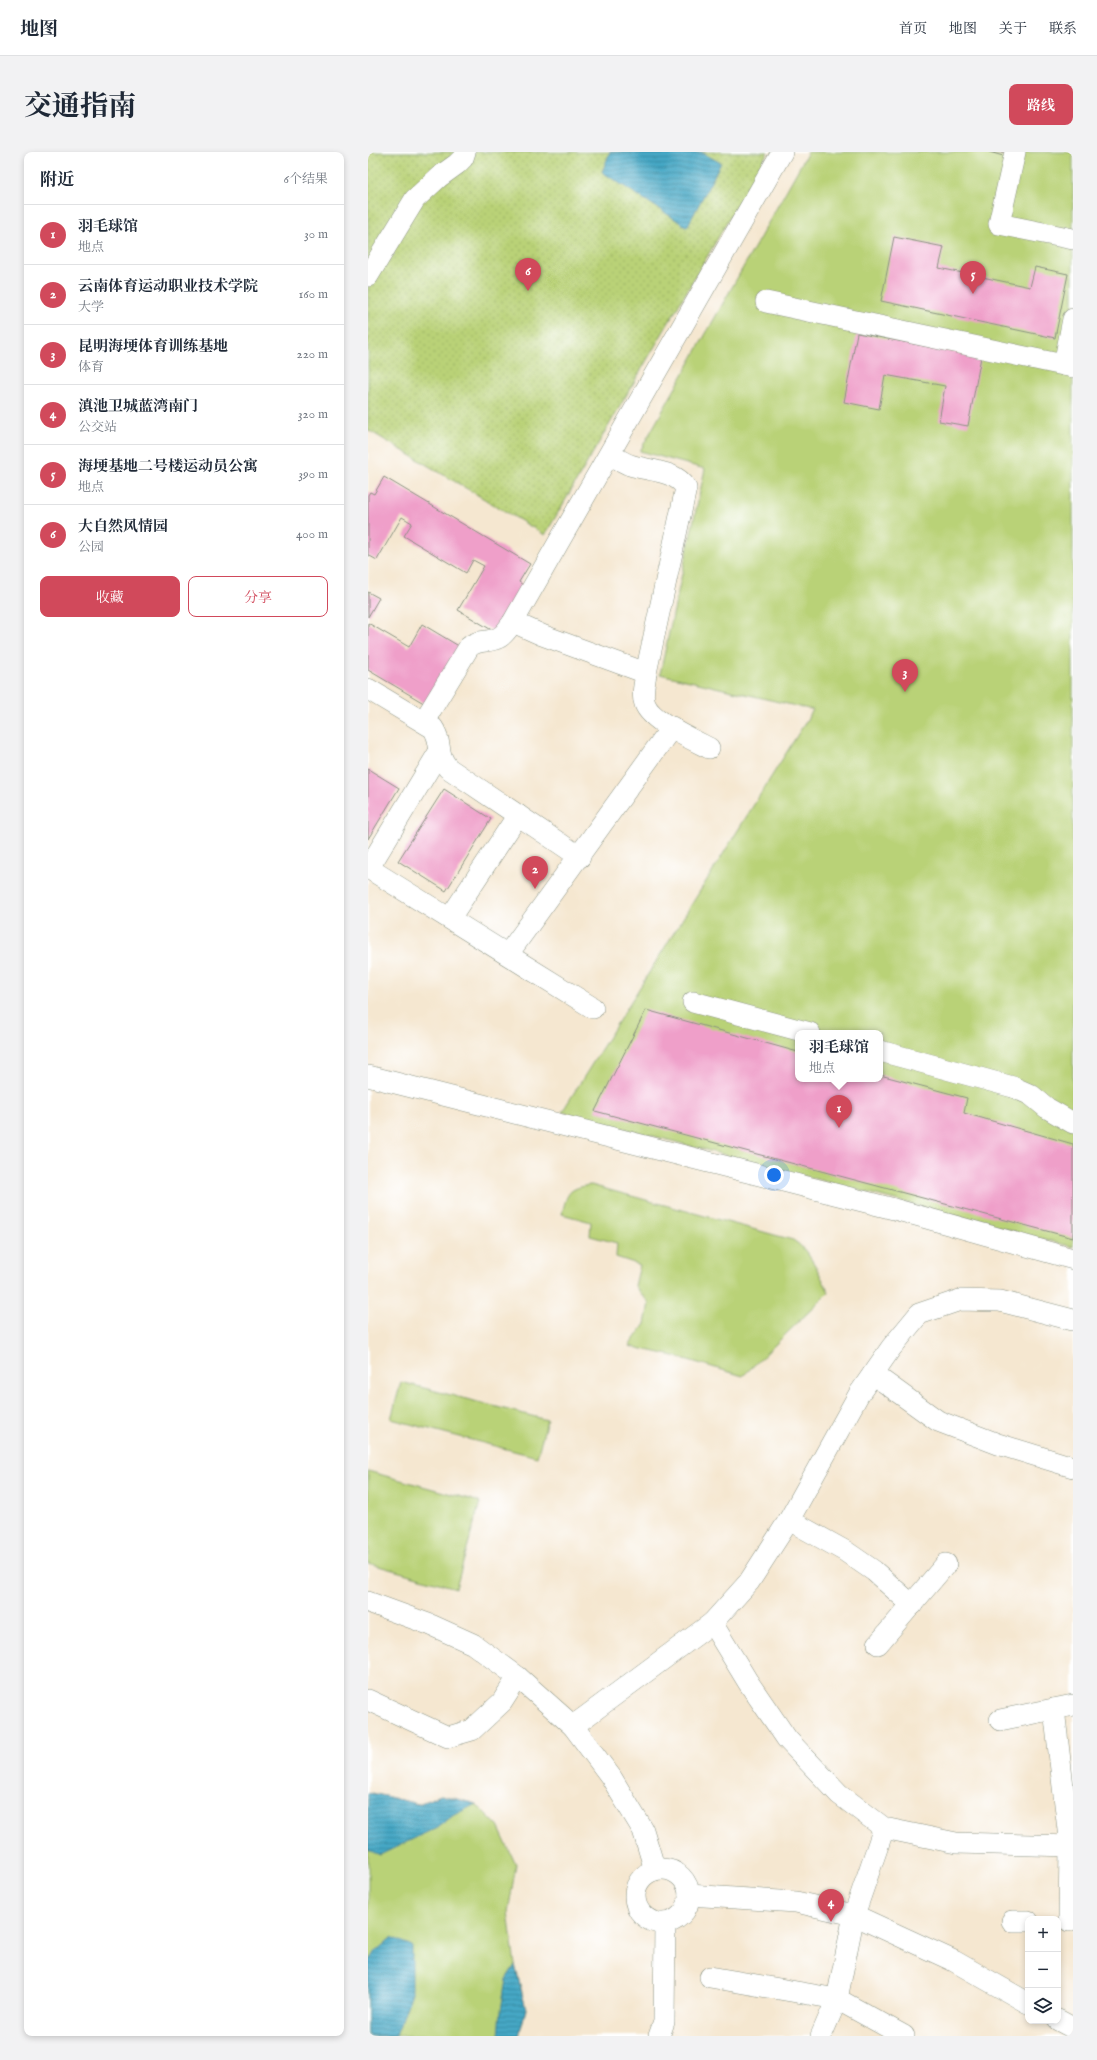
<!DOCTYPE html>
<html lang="zh">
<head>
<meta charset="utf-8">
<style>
	body { margin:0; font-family:"IM FELL English","Noto Serif SC",serif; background:#f2f2f3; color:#1f2937 }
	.controls { position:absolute; right:12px; bottom:12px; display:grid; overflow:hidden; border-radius:8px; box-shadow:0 2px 6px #0003 }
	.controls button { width:36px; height:36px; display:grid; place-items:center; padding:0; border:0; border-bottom:1px solid #e0e1e3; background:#fff; color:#1f2937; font:20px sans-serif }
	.you { position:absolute; left:406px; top:1023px; width:14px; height:14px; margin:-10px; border:3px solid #fff; border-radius:50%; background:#1a73e8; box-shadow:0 0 0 6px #1a73e833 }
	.badge { display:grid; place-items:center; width:26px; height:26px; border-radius:50%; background:#d1495b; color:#fff; font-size:13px; font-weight:700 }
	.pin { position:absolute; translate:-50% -33px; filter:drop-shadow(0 1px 2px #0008) }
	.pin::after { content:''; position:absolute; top:21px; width:14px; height:12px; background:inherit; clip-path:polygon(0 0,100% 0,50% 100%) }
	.popup { position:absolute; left:427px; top:878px; width:88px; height:52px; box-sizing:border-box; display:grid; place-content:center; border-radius:8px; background:#fff; filter:drop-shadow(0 1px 3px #0005); font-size:13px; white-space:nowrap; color:#747a83 }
	.popup b { font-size:15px; color:#1f2937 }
	.popup::after { content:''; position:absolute; left:50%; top:100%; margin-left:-8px; border:8px solid transparent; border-top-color:#fff }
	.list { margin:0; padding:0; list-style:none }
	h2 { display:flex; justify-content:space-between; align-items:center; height:52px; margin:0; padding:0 16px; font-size:17px }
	h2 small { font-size:13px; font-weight:400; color:#747a83 }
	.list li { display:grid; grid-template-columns:26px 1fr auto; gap:12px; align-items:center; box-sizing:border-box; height:60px; padding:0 16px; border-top:1px solid #e0e1e3 }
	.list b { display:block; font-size:15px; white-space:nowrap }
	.list p { margin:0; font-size:13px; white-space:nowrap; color:#747a83 }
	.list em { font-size:13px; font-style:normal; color:#747a83 }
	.actions { display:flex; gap:8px; padding:12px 16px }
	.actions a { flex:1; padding:9px 0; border:1px solid #d1495b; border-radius:8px; text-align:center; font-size:14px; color:#d1495b }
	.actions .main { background:#d1495b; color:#fff }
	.icon { flex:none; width:22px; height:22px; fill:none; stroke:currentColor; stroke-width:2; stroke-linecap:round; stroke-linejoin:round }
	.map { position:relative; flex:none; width:705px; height:1884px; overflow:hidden; border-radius:8px }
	header { display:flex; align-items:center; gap:24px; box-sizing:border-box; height:56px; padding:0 20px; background:#fff; border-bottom:1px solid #e0e1e3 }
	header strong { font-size:19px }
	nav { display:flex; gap:22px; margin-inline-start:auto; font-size:14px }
	.intro { display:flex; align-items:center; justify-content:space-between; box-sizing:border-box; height:96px; padding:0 24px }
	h1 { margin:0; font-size:28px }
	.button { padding:10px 18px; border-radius:8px; background:#d1495b; color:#fff; font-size:14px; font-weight:700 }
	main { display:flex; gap:24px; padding:0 24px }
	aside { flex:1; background:#fff; border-radius:8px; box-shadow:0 2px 6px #0003 }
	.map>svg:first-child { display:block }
</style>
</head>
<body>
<header>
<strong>地图</strong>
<nav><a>首页</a><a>地图</a><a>关于</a><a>联系</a></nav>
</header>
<div class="intro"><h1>交通指南</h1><a class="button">路线</a></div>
<main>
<aside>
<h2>附近<small>6个结果</small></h2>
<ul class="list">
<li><span class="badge">1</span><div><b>羽毛球馆</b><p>地点</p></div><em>30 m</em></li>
<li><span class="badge">2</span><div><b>云南体育运动职业技术学院</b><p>大学</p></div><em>160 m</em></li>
<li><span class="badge">3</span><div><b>昆明海埂体育训练基地</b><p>体育</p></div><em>220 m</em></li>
<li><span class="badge">4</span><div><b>滇池卫城蓝湾南门</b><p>公交站</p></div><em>320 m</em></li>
<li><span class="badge">5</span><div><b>海埂基地二号楼运动员公寓</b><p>地点</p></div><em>390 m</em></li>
<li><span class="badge">6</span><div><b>大自然风情园</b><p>公园</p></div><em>400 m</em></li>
</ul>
<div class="actions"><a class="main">收藏</a><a>分享</a></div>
</aside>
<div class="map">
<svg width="705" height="1884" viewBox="0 0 705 1884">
	<defs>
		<pattern id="park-dots" width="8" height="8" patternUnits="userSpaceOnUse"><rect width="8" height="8" fill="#b9d277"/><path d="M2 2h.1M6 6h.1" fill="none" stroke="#9fb568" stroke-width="1.8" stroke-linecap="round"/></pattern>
		<pattern id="water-rules" width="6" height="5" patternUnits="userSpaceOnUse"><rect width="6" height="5" fill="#45a7c5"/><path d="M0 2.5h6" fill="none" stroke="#3989a1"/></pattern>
	</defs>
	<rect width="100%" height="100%" fill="#fff"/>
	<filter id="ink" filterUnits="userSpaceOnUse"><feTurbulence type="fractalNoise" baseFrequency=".025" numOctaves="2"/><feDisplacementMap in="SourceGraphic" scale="8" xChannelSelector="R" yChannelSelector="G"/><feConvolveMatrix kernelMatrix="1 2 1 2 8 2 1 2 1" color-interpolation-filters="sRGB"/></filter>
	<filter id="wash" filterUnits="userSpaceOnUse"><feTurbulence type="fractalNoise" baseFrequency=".012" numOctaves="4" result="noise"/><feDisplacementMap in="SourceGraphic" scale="16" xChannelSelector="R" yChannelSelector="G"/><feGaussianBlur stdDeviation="0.9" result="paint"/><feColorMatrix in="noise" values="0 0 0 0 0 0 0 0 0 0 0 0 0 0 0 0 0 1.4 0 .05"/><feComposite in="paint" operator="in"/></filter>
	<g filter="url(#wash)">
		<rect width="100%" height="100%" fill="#f5e7d0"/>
		<g fill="#b9d277" stroke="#6c8856" fill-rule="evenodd">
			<path d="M440 0H705V1095L194 960 445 558 292 522 337 317 272 299ZM430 881H512V927H430Z"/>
			<path d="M223 1033 425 1088C442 1098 451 1122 461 1140L375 1224 310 1205 261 1194 277 1172 281 1151 267 1134 272 1113 248 1105 249 1091 222 1084 223 1070 194 1062C199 1041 200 1036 223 1033Z"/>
			<polygon points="33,1230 179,1268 169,1305 23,1267"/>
			<polygon points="0,1319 112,1350 88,1436 0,1411"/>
			<polygon points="0,1640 50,1652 73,1643 108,1652 130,1674 148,1713 140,1760 147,1813 158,1857 151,1884 0,1884"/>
		</g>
		<polygon fill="url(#park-dots)" stroke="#6c8856" points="0,0 400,0 177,383 0,278"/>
		<g fill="url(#water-rules)" stroke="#32727c">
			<polygon points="242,0 333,0 353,11 319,75 234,20"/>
			<polygon points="0,1640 50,1652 73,1643 108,1652 86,1663 70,1675 12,1703 0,1698"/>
			<polygon points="24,1785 44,1794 44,1841 28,1884 0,1884 0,1812 8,1799"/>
			<polygon points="147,1813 158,1857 151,1884 131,1884 133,1858 138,1827"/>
		</g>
		<g id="blocks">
			<g fill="#ef9fc9">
				<polygon points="621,0 640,0 639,5"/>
				<polygon points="526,85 576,95 571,116 662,135 667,115 700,122 687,186 513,149"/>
				<polygon points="489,181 613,205 600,274 571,269 577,234 517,223 511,257 476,250"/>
				<polygon points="16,325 162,412 151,430 155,433 127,480 90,458 116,414 105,408 98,421 36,384 44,371 34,365 9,408 0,403 0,343 2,340 6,342"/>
				<polygon points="0,440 11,446 0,465"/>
				<polygon points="0,471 41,495 54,472 94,496 59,553 0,518"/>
				<polygon points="0,617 31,636 0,687"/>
				<polygon points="76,637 123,667 78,739 30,709"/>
				<polygon points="278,858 430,900 430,927 512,927 512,923 599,946 596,961 705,992 705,1086 227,959"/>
			</g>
		</g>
	</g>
	<g filter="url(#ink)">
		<use href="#blocks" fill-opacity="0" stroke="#8a9282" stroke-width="1"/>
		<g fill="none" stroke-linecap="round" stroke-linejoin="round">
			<defs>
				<g id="minor">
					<polyline points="647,0 631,72 705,87"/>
					<polyline points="0,124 47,47 71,25 89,12 95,6 97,0"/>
					<polyline points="398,150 705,215"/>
					<polyline points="696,213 705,167"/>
					<path d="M242 303C248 306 255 310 262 313 280 319 308 318 318 336L278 521C277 531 273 542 277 552 283 569 325 588 341 596"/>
					<polyline points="145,470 174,483 278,521"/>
					<path d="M0 537 65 576C75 590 67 601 80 616L212 705"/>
					<path d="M56 569 101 495C110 487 120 491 130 486 137 483 141 475 145 470L414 0"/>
					<polyline points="0,716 225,856"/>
					<polyline points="0,717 71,600"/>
					<polyline points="82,766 150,663"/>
					<polyline points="140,802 304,575"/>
					<polyline points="325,850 442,881"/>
					<polyline points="512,899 645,935 663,943 679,956 705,971"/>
					<polyline points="0,924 526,1057 705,1107"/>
					<polyline points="705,1168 632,1149 592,1148 551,1162 523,1196 491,1242 421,1368 381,1430 344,1471 380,1530 419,1587 471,1642 516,1676 588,1691 705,1694"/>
					<polyline points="505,1222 570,1269 630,1292 705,1315"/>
					<polyline points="421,1368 477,1399 506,1419 544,1453"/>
					<polyline points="0,1450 63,1473 105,1492 150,1525 205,1574 243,1625 275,1678 287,1718"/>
					<polyline points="510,1492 578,1412"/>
					<polyline points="0,1548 80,1585 104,1578 134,1550 150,1525"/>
					<polyline points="686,1557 702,1695 701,1769"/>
					<polyline points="632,1568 705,1553"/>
					<polyline points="205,1574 344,1471"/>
					<circle cx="294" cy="1744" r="27"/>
					<polyline points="321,1743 428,1750 486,1763 586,1809 660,1851"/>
					<polyline points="644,1769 660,1769"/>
					<polyline points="342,1825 469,1847 536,1884"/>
					<polyline points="690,1868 705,1876"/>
					<polyline points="291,1884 296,1870 297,1771"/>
					<polyline points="453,1884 469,1847 486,1763 516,1676"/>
				</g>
			</defs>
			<use href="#minor" stroke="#8a9282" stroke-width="22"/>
			<use href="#minor" stroke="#fff" stroke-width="21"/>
		</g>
	</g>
</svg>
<div class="controls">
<button>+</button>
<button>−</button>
<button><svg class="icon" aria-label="layers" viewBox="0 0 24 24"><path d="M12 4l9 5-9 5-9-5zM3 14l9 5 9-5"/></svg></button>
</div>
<div class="you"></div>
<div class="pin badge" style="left:471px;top:976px">1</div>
<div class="popup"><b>羽毛球馆</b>地点</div>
<div class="pin badge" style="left:167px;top:737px">2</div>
<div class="pin badge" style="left:537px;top:540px">3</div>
<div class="pin badge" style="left:463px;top:1770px">4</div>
<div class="pin badge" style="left:605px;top:142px">5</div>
<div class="pin badge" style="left:160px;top:139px">6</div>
</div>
</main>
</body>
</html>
